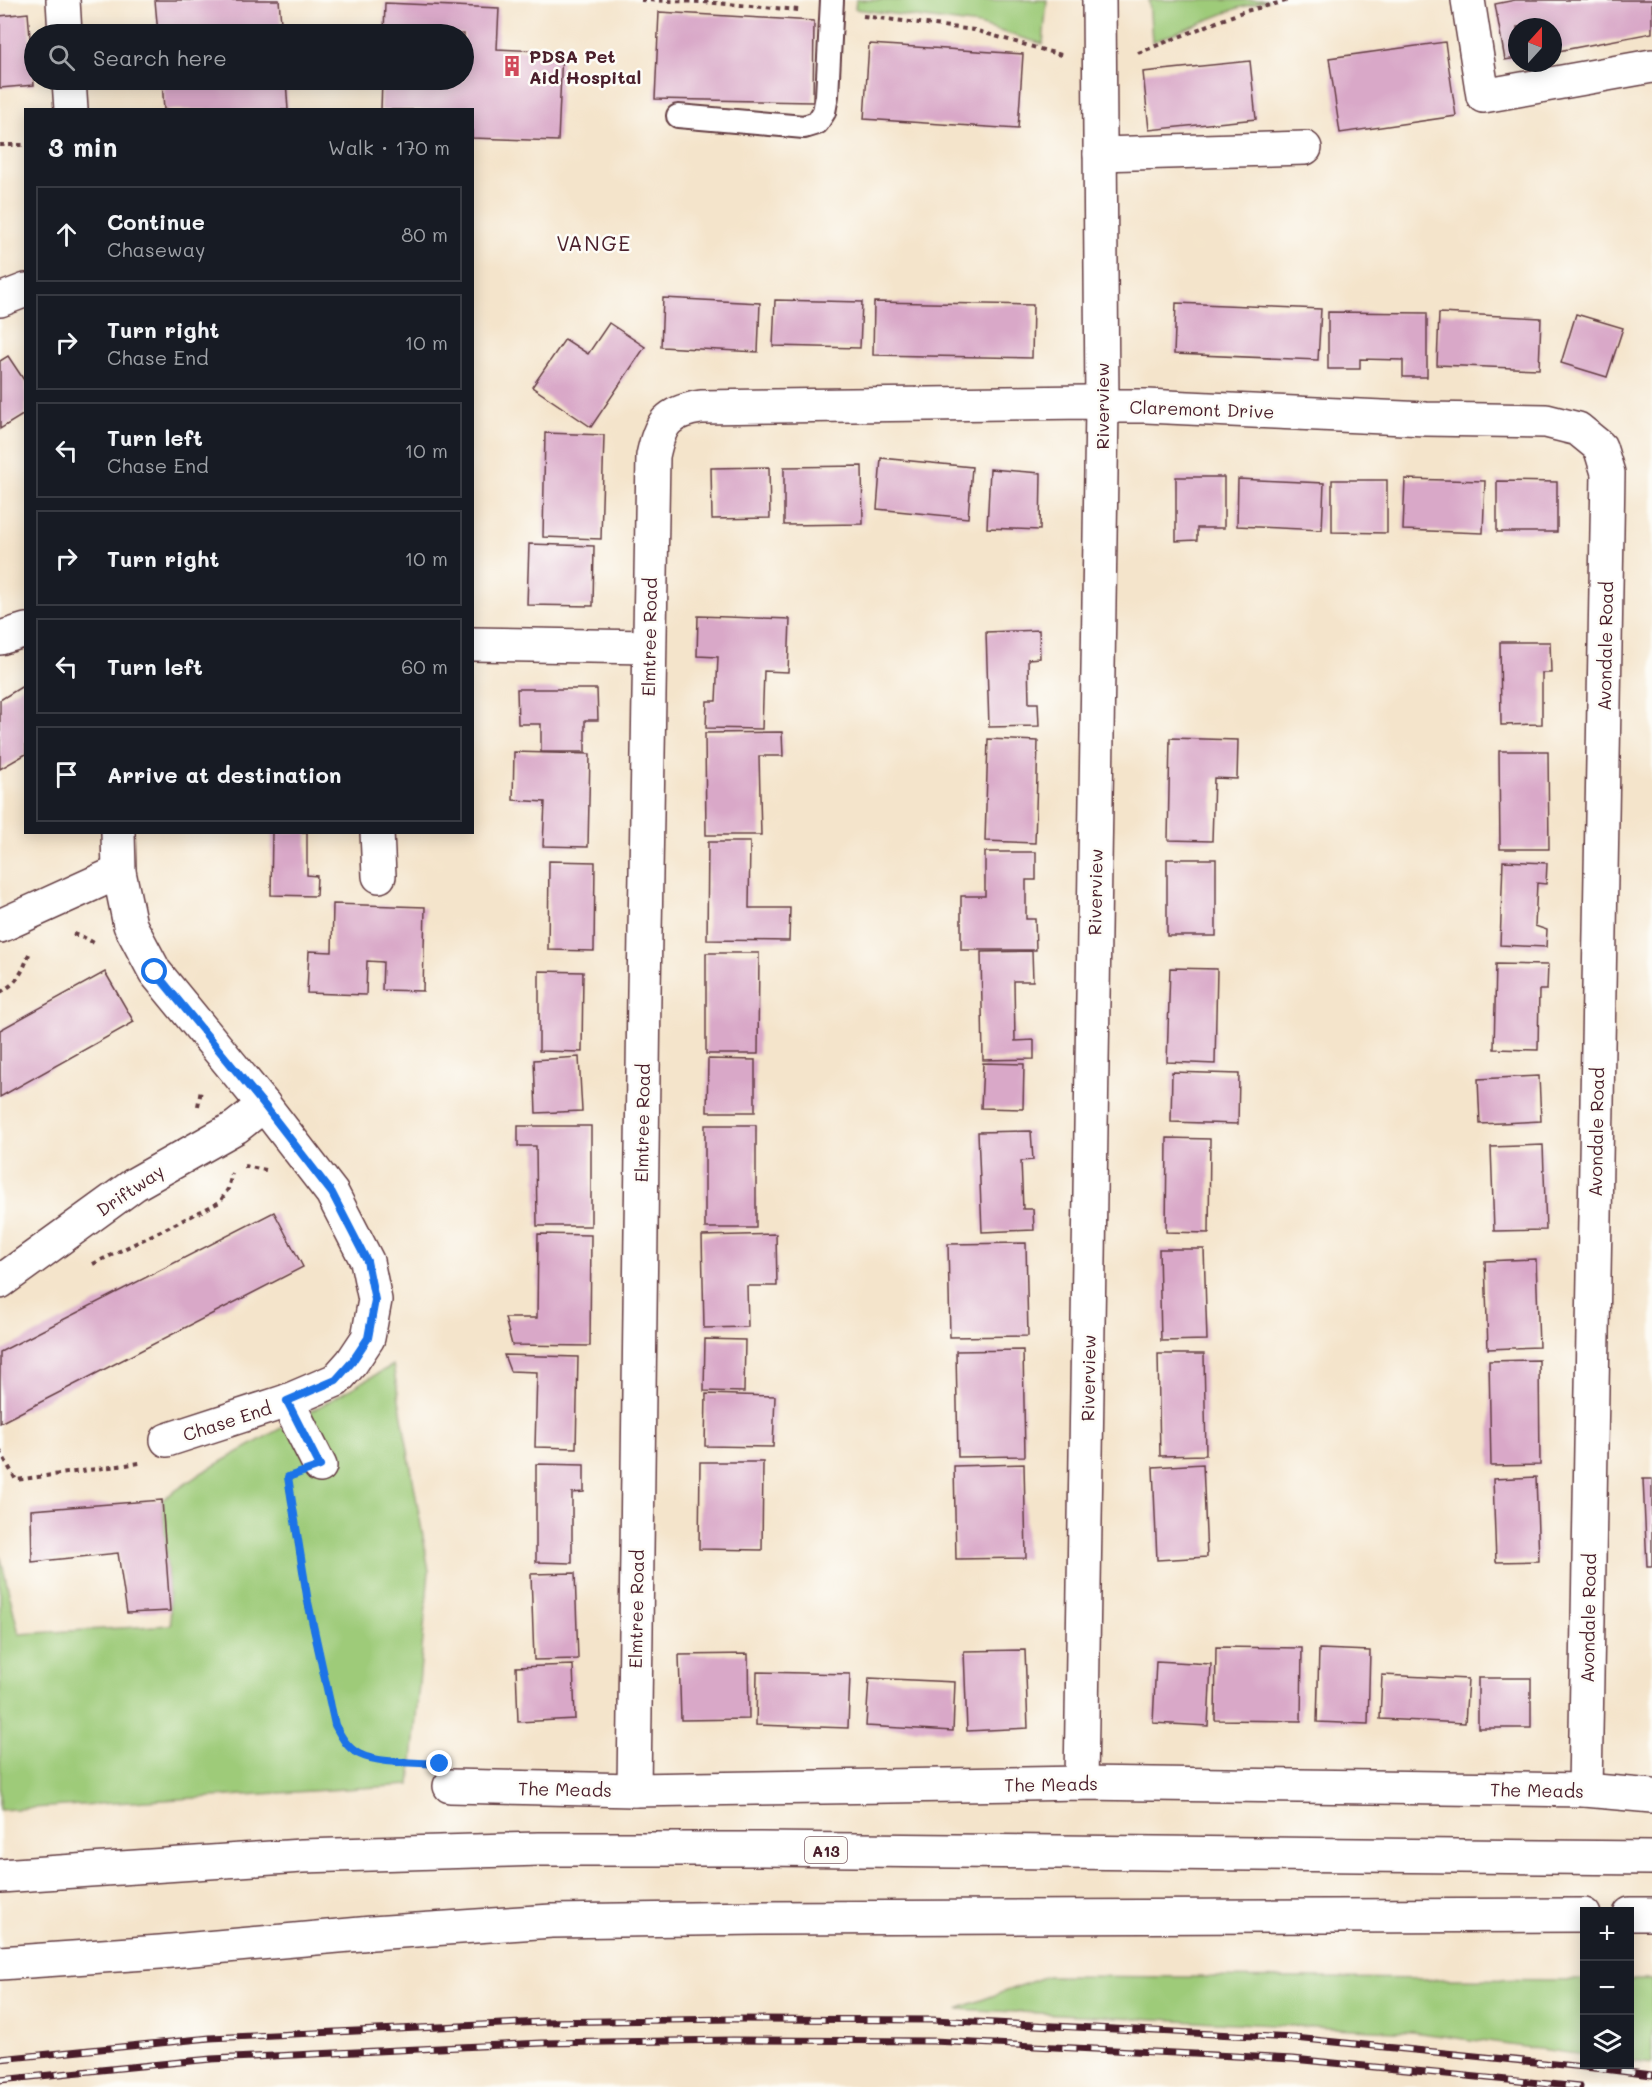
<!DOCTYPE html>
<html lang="en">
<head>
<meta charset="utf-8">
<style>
	body { margin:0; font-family:Mali,sans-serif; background:#20242c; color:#f1f3f6 }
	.controls { position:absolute; right:18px; bottom:18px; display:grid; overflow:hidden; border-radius:0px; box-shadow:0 3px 15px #0003 }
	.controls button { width:54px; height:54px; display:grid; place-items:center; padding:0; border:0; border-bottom:2px solid #363941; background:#171b24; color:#f1f3f6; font:30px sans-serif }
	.compass { position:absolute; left:1508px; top:18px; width:54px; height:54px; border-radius:50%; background:#171b24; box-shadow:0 3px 15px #0003; rotate:21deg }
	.stop { position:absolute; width:18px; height:18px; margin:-14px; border:4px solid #1a73e8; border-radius:50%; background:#fff }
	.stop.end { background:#1a73e8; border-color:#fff; box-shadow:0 2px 6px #0008 }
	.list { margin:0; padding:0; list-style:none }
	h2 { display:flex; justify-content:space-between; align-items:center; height:78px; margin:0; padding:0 24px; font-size:26px }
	h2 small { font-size:20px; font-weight:400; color:#9ea1a6 }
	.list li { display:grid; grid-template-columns:39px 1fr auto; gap:18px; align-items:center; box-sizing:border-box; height:96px; margin:0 12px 12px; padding:0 12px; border:2px solid #363941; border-radius:0px }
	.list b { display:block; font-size:22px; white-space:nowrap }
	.list p { margin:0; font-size:20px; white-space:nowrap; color:#9ea1a6 }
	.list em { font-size:20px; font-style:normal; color:#9ea1a6 }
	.icon { flex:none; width:33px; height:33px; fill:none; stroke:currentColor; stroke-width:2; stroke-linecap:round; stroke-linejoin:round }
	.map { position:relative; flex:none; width:1652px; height:2087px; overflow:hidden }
	.search { position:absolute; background:#171b24; box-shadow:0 3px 15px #0003; left:24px; top:24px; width:450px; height:66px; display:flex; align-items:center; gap:15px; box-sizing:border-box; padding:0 21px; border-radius:33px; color:#9ea1a6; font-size:22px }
	.panel { position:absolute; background:#171b24; box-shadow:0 3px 15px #0003; left:24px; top:108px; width:450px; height:726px; border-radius:0px }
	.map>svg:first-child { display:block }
</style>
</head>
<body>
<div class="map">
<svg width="1652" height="2087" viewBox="0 0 1652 2087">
	<rect width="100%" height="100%" fill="#fdfcf7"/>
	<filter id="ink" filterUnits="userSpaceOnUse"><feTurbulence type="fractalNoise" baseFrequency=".0167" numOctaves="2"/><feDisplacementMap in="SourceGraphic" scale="12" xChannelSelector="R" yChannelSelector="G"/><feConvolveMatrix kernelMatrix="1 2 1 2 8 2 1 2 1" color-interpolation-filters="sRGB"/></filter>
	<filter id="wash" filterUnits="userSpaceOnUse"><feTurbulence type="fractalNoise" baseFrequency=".008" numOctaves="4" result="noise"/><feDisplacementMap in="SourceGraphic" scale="24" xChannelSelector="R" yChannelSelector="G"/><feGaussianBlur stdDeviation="1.35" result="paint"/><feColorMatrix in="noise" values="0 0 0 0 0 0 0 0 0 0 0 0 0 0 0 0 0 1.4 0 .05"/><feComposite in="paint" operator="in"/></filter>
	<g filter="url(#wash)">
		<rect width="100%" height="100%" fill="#f4e4cb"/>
		<g fill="#9ecb79" stroke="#747552" stroke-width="1.5">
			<polygon points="856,0 1047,0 1043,44 979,25 855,9"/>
			<polygon points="1149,0 1269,0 1238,8 1152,42"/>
			<polygon points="393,1365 429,1571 410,1785 0,1810 0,1555 19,1634 171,1625 162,1500 203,1472"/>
			<polygon points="1047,1976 1584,1980 1584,2055 1413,2032 957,2009"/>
			<polygon points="1630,1980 1652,1980 1652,2064 1630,2061"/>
		</g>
		<g id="blocks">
			<g fill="#d9a8c8">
				<polygon points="155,0 279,0 282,34 158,34"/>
				<polygon points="1515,0 1652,0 1652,33 1553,52 1553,27 1517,27 1517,58 1505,60 1495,4"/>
				<polygon points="385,3 499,8 497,49 562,52 558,141 472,138 472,110 381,110 382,80 464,80 464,34 384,34"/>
				<polygon points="659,12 814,21 813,102 655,99"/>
				<polygon points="28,13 34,85 0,88 0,16"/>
				<polygon points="1445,42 1456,116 1340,133 1329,58"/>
				<polygon points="869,44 1023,54 1018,129 864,119"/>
				<polygon points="1250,61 1256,119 1149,130 1143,72"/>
				<polygon points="162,80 286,80 288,110 164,110"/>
				<polygon points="663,298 760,303 758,352 661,347"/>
				<polygon points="775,300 862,302 860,348 773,346"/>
				<polygon points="874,302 1033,305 1032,358 873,355"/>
				<polygon points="1176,303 1321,309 1318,360 1174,354"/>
				<polygon points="1328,312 1427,313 1427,377 1403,377 1403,360 1360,359 1360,369 1328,369"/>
				<polygon points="1439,313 1541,318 1539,369 1437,365"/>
				<polygon points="1576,314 1623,328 1607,377 1561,363"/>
				<polygon points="609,323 645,347 591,427 532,387 565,339 588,354"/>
				<polygon points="8,356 26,383 26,413 0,429 0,361"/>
				<polygon points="545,433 604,435 601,539 543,537"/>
				<polygon points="881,458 972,467 968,518 877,509"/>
				<polygon points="862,466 863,524 784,525 784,467"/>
				<polygon points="769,467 770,518 712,519 711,468"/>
				<polygon points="990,469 1041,473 1040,530 987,528"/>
				<polygon points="1176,477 1224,477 1224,528 1197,528 1197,540 1176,541"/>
				<polygon points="1238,479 1324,483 1322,530 1237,526"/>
				<polygon points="1405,479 1485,481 1483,533 1403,530"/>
				<polygon points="1332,480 1387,480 1387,533 1332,532"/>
				<polygon points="1497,481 1557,482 1557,532 1497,532"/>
				<polygon points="529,544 594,546 593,606 527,605"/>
				<polygon points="698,616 790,619 788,672 764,671 762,729 706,728 707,701 716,701 718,657 697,656"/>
				<polygon points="1039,630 1040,658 1028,659 1029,703 1038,703 1039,726 989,727 986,632"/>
				<polygon points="1500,642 1550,642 1551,673 1542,673 1542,724 1501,725"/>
				<polygon points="26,684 26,754 0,769 0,700"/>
				<polygon points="517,689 597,689 598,720 585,720 585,752 541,752 541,724 518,724"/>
				<polygon points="782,732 783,756 759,756 761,835 706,835 705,733"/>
				<polygon points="1170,738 1238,740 1237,779 1214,778 1212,841 1168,840"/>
				<polygon points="988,739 1038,741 1035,843 985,841"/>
				<polygon points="1499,751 1548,751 1549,849 1500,849"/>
				<polygon points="514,752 590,754 588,847 543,846 545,802 513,800"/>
				<polygon points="272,832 307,832 307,875 317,876 316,896 271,895"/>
				<polygon points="708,842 750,842 749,908 790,908 789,941 707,940"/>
				<polygon points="985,852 1036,852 1036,880 1026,880 1026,919 1035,919 1036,950 961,950 961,896 985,896"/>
				<rect x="1167" y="859" width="49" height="77"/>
				<polygon points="549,861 595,862 594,951 548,950"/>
				<polygon points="1503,861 1547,863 1546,884 1537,883 1535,926 1547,930 1546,947 1500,945"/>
				<polygon points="333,904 425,907 423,991 382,990 383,962 367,961 366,995 307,993 309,951 332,952"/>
				<polygon points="1032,951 1033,981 1014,981 1015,1041 1034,1040 1034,1059 983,1060 981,952"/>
				<polygon points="706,953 759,953 758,1054 706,1054"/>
				<polygon points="1496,964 1548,965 1547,990 1539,990 1538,1050 1494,1049"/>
				<polygon points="1170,968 1217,969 1215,1064 1167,1062"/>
				<polygon points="539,971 583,972 582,1052 539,1051"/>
				<polygon points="105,972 134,1022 0,1097 0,1030"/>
				<polygon points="579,1057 582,1111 536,1113 534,1060"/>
				<polygon points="708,1059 755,1060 755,1112 707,1112"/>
				<polygon points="983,1063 1024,1064 1023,1109 981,1108"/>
				<polygon points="1172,1072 1239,1074 1238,1124 1171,1122"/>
				<polygon points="1539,1076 1541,1121 1480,1124 1478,1079"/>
				<rect x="705" y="1125" width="51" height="103"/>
				<polygon points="518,1126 591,1126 591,1226 537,1226 536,1146 518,1146"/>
				<polygon points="1031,1131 1033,1160 1021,1161 1023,1209 1033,1209 1034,1230 982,1232 978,1132"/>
				<polygon points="1167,1138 1210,1139 1209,1233 1166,1232"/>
				<polygon points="1543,1145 1546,1230 1494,1231 1491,1147"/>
				<polygon points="274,1212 303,1267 0,1423 0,1352"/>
				<polygon points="538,1234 591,1235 590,1346 512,1345 505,1318 537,1318"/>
				<polygon points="776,1234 777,1286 747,1286 748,1327 704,1328 702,1236"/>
				<polygon points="1026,1243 1028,1336 950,1337 948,1244"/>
				<polygon points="1159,1249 1204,1249 1207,1340 1161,1341"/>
				<polygon points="1536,1259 1539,1347 1488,1349 1485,1261"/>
				<polygon points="705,1339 745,1340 744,1392 704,1391"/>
				<polygon points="1023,1350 1025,1456 958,1457 956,1351"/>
				<polygon points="1158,1354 1204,1354 1206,1455 1160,1456"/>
				<polygon points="504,1355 578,1357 576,1448 535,1447 537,1372 510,1371"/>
				<polygon points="1539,1360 1540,1465 1491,1466 1489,1361"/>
				<polygon points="706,1394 775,1396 773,1447 705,1446"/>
				<polygon points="700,1462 763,1462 762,1550 699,1549"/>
				<polygon points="536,1464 584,1465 584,1492 572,1493 572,1563 536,1562"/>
				<polygon points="1024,1464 1026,1558 956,1559 954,1466"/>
				<polygon points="1203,1464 1207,1557 1157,1560 1153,1467"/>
				<polygon points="1536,1477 1539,1561 1496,1562 1493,1479"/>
				<polygon points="1643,1479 1652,1479 1652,1566 1647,1566"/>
				<polygon points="162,1500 170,1611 127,1613 118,1553 32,1562 31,1510"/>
				<polygon points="575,1573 578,1659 534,1660 531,1574"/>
				<polygon points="1216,1647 1302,1648 1301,1721 1215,1720"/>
				<polygon points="1319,1649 1370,1651 1368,1724 1317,1722"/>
				<polygon points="1025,1650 1028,1728 967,1731 964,1651"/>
				<polygon points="748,1654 749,1719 681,1720 679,1655"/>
				<polygon points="1156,1661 1211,1664 1208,1726 1153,1723"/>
				<polygon points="573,1665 575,1719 518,1722 516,1667"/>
				<polygon points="757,1672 850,1674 848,1728 756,1725"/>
				<polygon points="1382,1675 1468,1679 1465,1723 1380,1719"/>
				<polygon points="869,1678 955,1682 953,1731 866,1726"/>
				<rect x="1478" y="1678" width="53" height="50"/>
			</g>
		</g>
	</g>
	<g filter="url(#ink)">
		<use href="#blocks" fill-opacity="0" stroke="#643d43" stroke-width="1.5"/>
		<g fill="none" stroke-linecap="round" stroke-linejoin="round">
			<defs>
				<polyline id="service" points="678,116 804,127 817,123 824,112 827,96 832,0"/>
				<g id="minor">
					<polyline points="63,0 65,34"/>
					<polyline points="1468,0 1483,96 1652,66"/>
					<polyline points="69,80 71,110"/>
					<polyline points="1100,154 1305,148"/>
					<polyline points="0,300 26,290"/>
					<polyline points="0,638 26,630"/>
					<polyline points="472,644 649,647"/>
					<polyline points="118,832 119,872 130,925 155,972 264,1105 332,1193 367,1261 375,1300 368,1338 352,1362 336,1380 287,1401 167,1440"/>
					<polyline points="377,832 379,876"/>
					<polyline points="0,926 119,872"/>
					<polyline points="0,1282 135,1184 236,1127 264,1105"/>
					<polyline points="287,1401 320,1466"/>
					<polyline points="1081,1783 1102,406 1099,0"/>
					<polyline points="450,1786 634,1790 1081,1783 1585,1790 1652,1796"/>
					<path d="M634 1790 644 992 653 456C660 423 667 412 701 407L1089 402 1102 406H1146L1426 419 1546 421 1578 429 1600 447 1608 473 1585 1790"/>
				</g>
				<g id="trunk">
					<polyline points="0,1876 302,1856 539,1849 761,1849 1652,1858"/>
					<polyline points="1630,1914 1652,1914"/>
					<polyline points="0,1963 160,1952 372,1933 552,1921 760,1918 1584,1915"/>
				</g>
			</defs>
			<use href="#service" stroke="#643d43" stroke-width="26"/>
			<use href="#minor" stroke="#643d43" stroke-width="36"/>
			<use href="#trunk" stroke="#643d43" stroke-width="36"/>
			<g stroke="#643d43" stroke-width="4" stroke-dasharray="4.5 4.5" stroke-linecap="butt">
				<polyline points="641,0 703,2 799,10"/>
				<polyline points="863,16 974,30 1061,55"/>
				<polyline points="1138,53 1242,12 1290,0"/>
				<polyline points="0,145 26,145"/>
				<polyline points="73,934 83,937 96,944"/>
				<path d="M0 992C17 984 23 971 29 954"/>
				<polyline points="198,1106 201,1090"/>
				<polyline points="244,1166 266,1170"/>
				<polyline points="93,1264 220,1202 228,1189 232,1173"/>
				<polyline points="0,1451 16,1480 140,1463"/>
				<path d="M289 1488 307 1602 335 1725C338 1730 341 1737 345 1742 362 1763 398 1761 422 1763"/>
			</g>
			<use href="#service" stroke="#fff" stroke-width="22"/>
			<use href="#minor" stroke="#fff" stroke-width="33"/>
			<use href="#trunk" stroke="#fff" stroke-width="33"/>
			<defs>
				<g id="rail">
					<polyline points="0,2059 210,2038 543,2022 733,2019 933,2020 1295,2038 1604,2069 1652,2075"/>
					<polyline points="0,2080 211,2059 543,2043 733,2040 933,2041 1293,2059 1580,2087"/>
				</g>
			</defs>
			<use href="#rail" stroke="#4a1f2b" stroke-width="7"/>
			<use href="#rail" stroke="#fdfcf7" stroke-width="4.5" stroke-dasharray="14" stroke-linecap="butt"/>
		</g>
	</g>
	<g fill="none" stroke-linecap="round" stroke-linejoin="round" filter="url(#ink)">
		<path stroke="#1a73e8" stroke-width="8" d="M155 972 264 1105 332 1193 367 1261 375 1300 368 1338 352 1362 336 1380 287 1401 320 1466 288 1477 308 1602 335 1725C341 1736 347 1748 359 1754 379 1764 417 1762 440 1764"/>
	</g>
	<defs>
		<symbol id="building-bare" viewBox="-9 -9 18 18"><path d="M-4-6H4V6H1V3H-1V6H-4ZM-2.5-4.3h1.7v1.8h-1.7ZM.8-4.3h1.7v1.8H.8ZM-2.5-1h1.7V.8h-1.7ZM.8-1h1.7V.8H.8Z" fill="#d1495b" stroke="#fdfcf7" stroke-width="2.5" paint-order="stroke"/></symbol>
	</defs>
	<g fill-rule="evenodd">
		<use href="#building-bare" x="497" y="51" width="30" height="30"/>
	</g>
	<g text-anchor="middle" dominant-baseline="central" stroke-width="5" stroke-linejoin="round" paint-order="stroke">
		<rect fill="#fdfcf7" stroke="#806168" stroke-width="1.5" x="805" y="1837" width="42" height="26" rx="4.5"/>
		<g font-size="16" font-weight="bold" fill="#4a1f2b">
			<text x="826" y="1850">A13</text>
		</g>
		<g font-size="18" font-weight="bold" fill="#4a1f2b" stroke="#fdfcf7" text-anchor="start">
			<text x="529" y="56">PDSA Pet<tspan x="529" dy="21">Aid Hospital</tspan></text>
		</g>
		<g font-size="18" fill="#4a1f2b" stroke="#fdfcf7">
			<text transform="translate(1102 406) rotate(-90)">Riverview</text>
			<text transform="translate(1202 409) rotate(2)">Claremont Drive</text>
			<text transform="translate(649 637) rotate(-89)">Elmtree Road</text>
			<text transform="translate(1605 646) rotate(-89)">Avondale Road</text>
			<text transform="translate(1095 892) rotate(-89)">Riverview</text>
			<text transform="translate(642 1123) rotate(-89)">Elmtree Road</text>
			<text transform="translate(1596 1132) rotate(-89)">Avondale Road</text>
			<text transform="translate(130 1190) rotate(-34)">Driftway</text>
			<text transform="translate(1088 1378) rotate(-89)">Riverview</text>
			<text transform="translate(227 1421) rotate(-18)">Chase End</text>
			<text transform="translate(636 1609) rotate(-89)">Elmtree Road</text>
			<text transform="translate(1588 1618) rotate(-89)">Avondale Road</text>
			<text transform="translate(1051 1784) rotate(-1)">The Meads</text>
			<text transform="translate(565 1789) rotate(1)">The Meads</text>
			<text transform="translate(1537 1790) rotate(1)">The Meads</text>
		</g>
		<g font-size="21" letter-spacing="1.5" fill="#4a1f2b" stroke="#fdfcf7">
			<text x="594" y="242">VANGE</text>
		</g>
	</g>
</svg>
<div class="controls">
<button>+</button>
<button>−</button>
<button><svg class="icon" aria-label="layers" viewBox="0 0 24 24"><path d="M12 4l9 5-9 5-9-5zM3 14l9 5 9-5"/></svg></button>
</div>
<svg class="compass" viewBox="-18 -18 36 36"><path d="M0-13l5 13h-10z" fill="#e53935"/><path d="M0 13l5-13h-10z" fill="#9ea1a6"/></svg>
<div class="stop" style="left:155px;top:972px"></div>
<div class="stop end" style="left:440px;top:1764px"></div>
<div class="search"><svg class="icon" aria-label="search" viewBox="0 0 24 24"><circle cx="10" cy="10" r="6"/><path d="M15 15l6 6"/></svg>Search here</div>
<section class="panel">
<h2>3 min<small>Walk · 170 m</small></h2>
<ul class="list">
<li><svg class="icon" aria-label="ahead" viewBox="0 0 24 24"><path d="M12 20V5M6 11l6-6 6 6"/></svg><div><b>Continue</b><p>Chaseway</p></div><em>80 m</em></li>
<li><svg class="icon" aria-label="right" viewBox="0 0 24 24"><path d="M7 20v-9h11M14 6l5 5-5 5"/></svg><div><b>Turn right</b><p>Chase End</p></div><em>10 m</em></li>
<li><svg class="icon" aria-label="left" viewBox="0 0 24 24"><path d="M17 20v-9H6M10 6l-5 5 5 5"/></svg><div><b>Turn left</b><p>Chase End</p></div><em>10 m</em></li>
<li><svg class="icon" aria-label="right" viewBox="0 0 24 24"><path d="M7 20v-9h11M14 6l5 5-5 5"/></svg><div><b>Turn right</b></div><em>10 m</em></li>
<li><svg class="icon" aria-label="left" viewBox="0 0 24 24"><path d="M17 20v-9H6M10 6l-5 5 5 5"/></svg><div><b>Turn left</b></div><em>60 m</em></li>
<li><svg class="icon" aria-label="arrive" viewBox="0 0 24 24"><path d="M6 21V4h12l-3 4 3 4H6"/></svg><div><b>Arrive at destination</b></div></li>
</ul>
</section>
</div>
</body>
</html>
